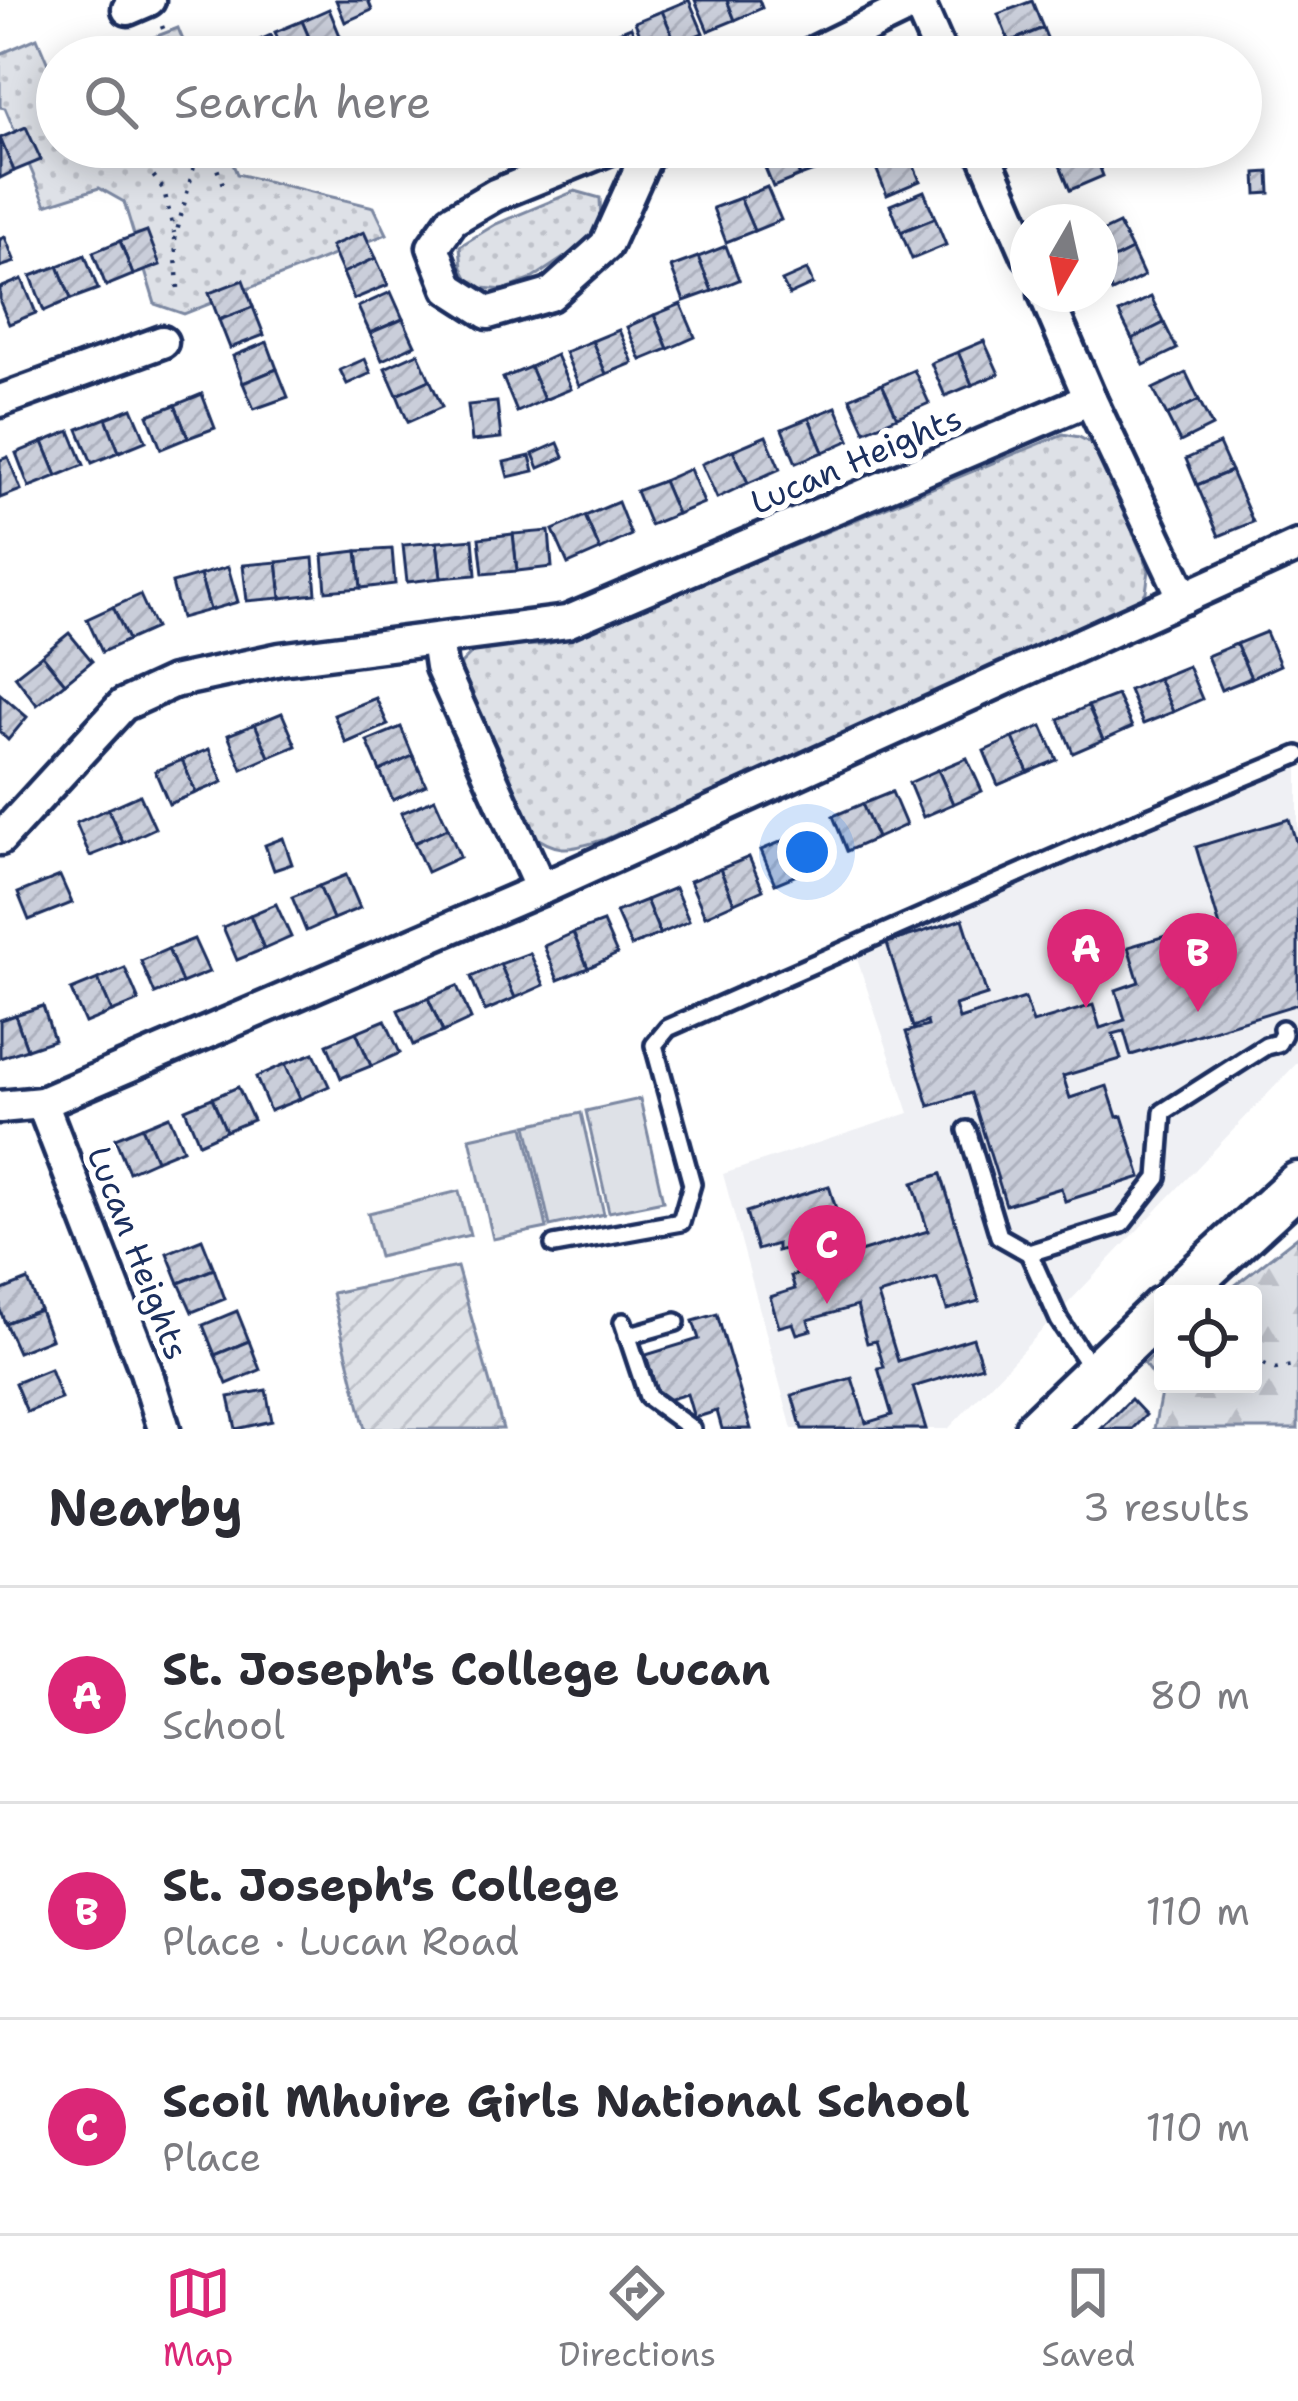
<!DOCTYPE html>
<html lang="en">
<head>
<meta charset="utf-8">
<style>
	body { margin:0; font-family:"Shantell Sans",sans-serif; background:#f7f7f7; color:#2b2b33 }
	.controls { position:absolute; right:36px; bottom:36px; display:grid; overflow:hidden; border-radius:12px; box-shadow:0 6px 30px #0003 }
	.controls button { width:108px; height:108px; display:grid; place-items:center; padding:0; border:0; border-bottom:3px solid #e1e1e2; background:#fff; color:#2b2b33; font:60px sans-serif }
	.compass { position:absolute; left:1010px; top:204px; width:108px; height:108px; border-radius:50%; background:#fff; box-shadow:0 6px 30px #0003; rotate:189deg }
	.you { position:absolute; left:807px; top:852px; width:42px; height:42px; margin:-30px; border:9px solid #fff; border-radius:50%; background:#1a73e8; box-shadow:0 0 0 18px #1a73e833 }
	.badge { display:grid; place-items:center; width:78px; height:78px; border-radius:50%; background:#db2777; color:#fff; font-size:39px; font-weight:700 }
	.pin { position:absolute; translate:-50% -99px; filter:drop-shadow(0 3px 6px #0008) }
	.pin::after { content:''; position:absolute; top:63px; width:42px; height:36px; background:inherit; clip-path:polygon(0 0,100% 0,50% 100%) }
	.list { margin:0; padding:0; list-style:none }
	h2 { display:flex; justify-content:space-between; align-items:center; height:156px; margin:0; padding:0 48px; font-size:51px }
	h2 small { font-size:39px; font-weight:400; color:#7c7c81 }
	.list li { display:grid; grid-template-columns:78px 1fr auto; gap:36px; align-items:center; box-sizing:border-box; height:216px; padding:0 48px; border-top:3px solid #e1e1e2 }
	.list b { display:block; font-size:45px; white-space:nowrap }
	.list p { margin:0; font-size:39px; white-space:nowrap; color:#7c7c81 }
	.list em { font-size:39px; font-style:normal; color:#7c7c81 }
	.icon { flex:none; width:66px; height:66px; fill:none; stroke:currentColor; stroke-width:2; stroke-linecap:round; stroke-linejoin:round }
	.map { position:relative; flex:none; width:1298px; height:1429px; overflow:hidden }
	.search { position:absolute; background:#fff; box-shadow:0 6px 30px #0003; left:36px; right:36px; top:36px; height:132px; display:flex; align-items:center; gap:30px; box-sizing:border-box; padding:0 42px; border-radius:66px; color:#7c7c81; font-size:45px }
	.sheet { height:804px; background:#fff }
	nav { display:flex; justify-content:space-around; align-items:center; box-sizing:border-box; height:168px; border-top:3px solid #e1e1e2; background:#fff; font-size:33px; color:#7c7c81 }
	nav a { display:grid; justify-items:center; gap:6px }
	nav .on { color:#db2777 }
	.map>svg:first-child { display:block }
</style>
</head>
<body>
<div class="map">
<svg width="1298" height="1429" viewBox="0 0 1298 1429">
	<defs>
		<pattern id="grass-dots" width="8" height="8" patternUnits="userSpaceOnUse" patternTransform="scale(3)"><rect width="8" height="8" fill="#dee1e7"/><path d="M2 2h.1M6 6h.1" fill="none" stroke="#bec1c9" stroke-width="1.8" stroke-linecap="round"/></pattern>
		<pattern id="forest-firs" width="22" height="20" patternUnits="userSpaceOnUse" patternTransform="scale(3)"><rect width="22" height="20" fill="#dee1e7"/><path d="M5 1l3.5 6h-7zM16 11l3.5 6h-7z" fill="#bec1c9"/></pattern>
		<pattern id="garden-furrows" width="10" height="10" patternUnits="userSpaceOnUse" patternTransform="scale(3)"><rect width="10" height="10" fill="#dee1e7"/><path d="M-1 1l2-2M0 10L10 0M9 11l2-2" fill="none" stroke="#bec1c9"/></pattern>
		<pattern id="building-hatch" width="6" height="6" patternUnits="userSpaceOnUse" patternTransform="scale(3)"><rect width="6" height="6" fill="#caceda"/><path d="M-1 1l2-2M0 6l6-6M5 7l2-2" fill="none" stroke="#adb1be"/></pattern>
	</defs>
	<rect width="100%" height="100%" fill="#fff"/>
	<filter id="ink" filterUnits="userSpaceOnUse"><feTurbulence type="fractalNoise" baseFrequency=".00833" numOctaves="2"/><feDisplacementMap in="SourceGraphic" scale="24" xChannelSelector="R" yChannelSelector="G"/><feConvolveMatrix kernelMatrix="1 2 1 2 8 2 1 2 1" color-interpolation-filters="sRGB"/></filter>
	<g filter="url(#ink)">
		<polygon fill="#eff0f4" points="1298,768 1298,1062 948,1429 792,1429 723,1174 909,1113 855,953"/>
		<g fill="url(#grass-dots)" stroke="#7c88a2" stroke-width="3">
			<polygon points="178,28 190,57 103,57"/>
			<polygon points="37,38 53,76 57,75 57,147 226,147 237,174 374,207 387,234 184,314 155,304 124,202 99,188 46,205 5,108 0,107 0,54"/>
			<polygon points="575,191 600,198 601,223 583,245 530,280 504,290 472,287 462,268 460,246 496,224"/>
			<path d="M1063 434 1079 437 1096 446 1149 570 1146 592 1133 610 606 839C572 848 560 856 530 833L460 684 461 664 478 647 543 645 572 637Z"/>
		</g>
		<polygon fill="url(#forest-firs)" stroke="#7c88a2" stroke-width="3" points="1298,1236 1298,1429 1154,1429 1162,1388 1144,1364 1163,1347 1163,1384 1253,1384 1253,1294 1224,1294"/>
		<g fill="#dee1e7" stroke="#7c88a2" stroke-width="3">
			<polygon points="640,1099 663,1201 609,1212 586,1111"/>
			<polygon points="581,1113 604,1214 550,1226 527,1125"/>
			<polygon points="524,1126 547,1228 493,1239 470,1138"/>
			<polygon points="459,1191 470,1235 379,1257 368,1213"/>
		</g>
		<polygon fill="url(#garden-furrows)" stroke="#7c88a2" stroke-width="3" points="457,1267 503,1429 365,1429 332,1293"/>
		<g fill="url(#building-hatch)" stroke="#1b2f5e" stroke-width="3">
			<polygon points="336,0 368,0 372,10 345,22"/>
			<polygon points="689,0 703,33 676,44 662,11"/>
			<polygon points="695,0 727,0 735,20 708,31"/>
			<polygon points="727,0 759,0 762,8 735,20"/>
			<polygon points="1032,1 1043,28 1009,42 998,14"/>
			<polygon points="329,9 343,43 316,54 302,21"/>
			<polygon points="662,11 676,44 649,56 635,22"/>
			<polygon points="302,21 316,54 310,57 286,57 275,32"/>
			<polygon points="631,27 644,57 612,57 604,38"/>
			<polygon points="1043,28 1054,55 1016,57 1009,42"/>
			<polygon points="271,35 280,57 249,57 244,47"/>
			<polygon points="604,38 612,57 580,57 577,49"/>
			<polygon points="26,127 41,160 14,171 0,138"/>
			<polygon points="0,139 14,171 0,178"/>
			<polygon points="400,147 432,147 433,149 406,160"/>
			<polygon points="775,147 788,147 800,176 773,187 759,153"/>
			<polygon points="788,147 820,147 827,166 800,176"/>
			<polygon points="867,147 906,147 909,154 876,168"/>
			<polygon points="1052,147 1092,147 1093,149 1059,163"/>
			<polygon points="1093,149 1103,176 1070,190 1059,163"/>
			<polygon points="909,154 920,181 887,195 876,168"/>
			<polygon points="1269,172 1270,193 1257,194 1256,173"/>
			<polygon points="767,187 781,220 754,231 740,198"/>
			<polygon points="924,191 935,218 901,232 890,205"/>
			<polygon points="740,198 754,231 726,242 713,208"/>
			<polygon points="935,218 946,245 912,259 901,232"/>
			<polygon points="1119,224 1132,250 1100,266 1100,233"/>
			<polygon points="147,231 160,265 133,275 120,241"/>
			<polygon points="364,232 376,258 343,273 331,246"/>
			<polygon points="5,237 15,262 0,267 0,239"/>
			<polygon points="120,241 133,275 106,286 93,252"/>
			<polygon points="726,246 739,280 712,291 698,257"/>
			<polygon points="1132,250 1144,276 1112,292 1100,266"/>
			<polygon points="85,255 98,289 71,299 58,266"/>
			<polygon points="698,257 712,291 684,301 671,267"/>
			<polygon points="376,258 388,285 354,299 343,273"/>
			<polygon points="58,266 71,299 44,311 31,276"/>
			<polygon points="807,270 813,284 789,295 782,281"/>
			<polygon points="22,279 36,313 9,324 0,302 0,288"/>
			<polygon points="243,280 253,307 219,320 209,293"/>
			<polygon points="391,292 403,319 370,333 358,307"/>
			<polygon points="1151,297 1164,323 1132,339 1119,313"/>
			<polygon points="681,304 695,337 668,349 654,315"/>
			<polygon points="253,307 264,335 230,348 219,320"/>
			<polygon points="654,315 668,349 641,360 627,327"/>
			<polygon points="403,319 415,345 382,360 370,333"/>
			<polygon points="1164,323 1177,349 1144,365 1132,339"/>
			<polygon points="619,330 633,363 606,374 592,341"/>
			<polygon points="592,341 606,374 579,386 565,352"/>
			<polygon points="984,341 999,374 972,385 958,352"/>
			<polygon points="267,342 277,369 243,383 233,356"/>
			<polygon points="958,352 972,385 945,396 931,363"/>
			<polygon points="418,353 430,380 397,395 385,368"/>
			<polygon points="556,355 571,389 544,400 530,367"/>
			<polygon points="365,359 371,373 347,384 340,370"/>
			<polygon points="530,367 544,400 517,412 503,378"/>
			<polygon points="277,369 288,397 254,409 243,383"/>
			<polygon points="914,370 929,403 897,417 882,384"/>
			<polygon points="1186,373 1199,400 1167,416 1153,389"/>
			<polygon points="430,380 442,407 408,422 397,395"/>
			<polygon points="882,384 897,417 865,431 850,398"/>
			<polygon points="202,394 215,428 188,438 175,405"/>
			<polygon points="1199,400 1212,426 1180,442 1167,416"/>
			<polygon points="497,402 501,438 472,441 468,405"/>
			<polygon points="175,405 188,438 161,449 148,415"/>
			<polygon points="836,407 850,440 823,452 809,418"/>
			<polygon points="132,408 146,441 119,452 106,418"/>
			<polygon points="106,418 119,452 92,463 78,429"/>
			<polygon points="809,418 823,452 796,463 782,429"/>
			<polygon points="70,431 84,465 57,476 43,442"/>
			<polygon points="766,436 780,469 748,483 733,450"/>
			<polygon points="43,442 57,476 29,487 16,453"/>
			<polygon points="558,443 564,457 539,468 533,454"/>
			<polygon points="1219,444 1231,471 1197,485 1186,459"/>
			<polygon points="733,450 748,483 717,498 702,464"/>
			<polygon points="530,456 534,471 508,477 504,462"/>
			<polygon points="8,457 21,490 0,498 0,460"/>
			<polygon points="690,469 704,503 677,514 663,481"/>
			<polygon points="1231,471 1253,522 1219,536 1197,485"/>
			<polygon points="663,481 677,514 650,525 636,491"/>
			<polygon points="618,502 631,535 600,550 585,516"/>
			<polygon points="585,516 600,550 568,564 553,530"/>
			<polygon points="549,531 552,567 517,571 513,534"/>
			<polygon points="513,534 517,571 483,574 479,538"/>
			<polygon points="473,539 476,575 441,578 437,542"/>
			<polygon points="437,542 441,578 407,582 403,545"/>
			<polygon points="392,549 395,584 361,588 357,551"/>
			<polygon points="357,551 361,588 326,591 323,555"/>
			<polygon points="313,558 316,594 281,598 277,562"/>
			<polygon points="277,562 281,598 247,601 243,565"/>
			<polygon points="228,567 238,602 210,610 200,575"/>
			<polygon points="200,575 210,610 181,618 172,583"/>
			<polygon points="140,595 155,628 128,640 113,607"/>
			<polygon points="113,607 128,640 102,652 87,619"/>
			<polygon points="1266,632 1280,665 1251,678 1236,644"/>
			<polygon points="69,633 92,661 65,683 42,655"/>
			<polygon points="1236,644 1251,678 1221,690 1207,656"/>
			<polygon points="42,655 65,683 37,705 15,676"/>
			<polygon points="1188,666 1202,699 1173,712 1158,678"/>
			<polygon points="1158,678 1173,712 1143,724 1129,690"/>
			<polygon points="0,694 27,717 8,740 0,732"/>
			<polygon points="1117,695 1132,727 1103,740 1088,706"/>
			<polygon points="376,698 388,725 346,743 334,715"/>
			<polygon points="1088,706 1103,740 1073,753 1059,719"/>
			<polygon points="282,713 296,746 269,757 255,724"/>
			<polygon points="255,724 269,757 242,769 228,735"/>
			<polygon points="1042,726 1057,760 1028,772 1013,738"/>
			<polygon points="401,727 413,756 380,771 367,741"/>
			<polygon points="1013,738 1028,772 998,785 984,751"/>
			<polygon points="209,749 223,782 196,793 182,760"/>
			<polygon points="413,756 426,785 393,800 380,771"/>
			<polygon points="967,758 982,791 953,804 938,770"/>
			<polygon points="182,760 196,793 169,804 155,771"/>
			<polygon points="938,770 953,804 923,817 909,783"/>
			<polygon points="892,792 906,825 877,838 862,804"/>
			<polygon points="140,795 155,828 123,843 108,809"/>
			<polygon points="435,799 448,828 414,843 401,813"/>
			<polygon points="862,804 877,838 847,851 833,816"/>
			<polygon points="108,809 123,843 90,856 76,823"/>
			<polygon points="1289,819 1298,848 1298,1004 1131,1055 1124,1031 1113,1034 1121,1059 1063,1076 1070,1098 1107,1086 1117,1117 1122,1116 1141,1177 1065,1201 1061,1188 1006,1205 971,1093 929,1106 906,1032 928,1026 927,1022 913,1027 887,943 963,919 987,995 955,1005 959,1019 1025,998 1033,1023 1093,1005 1100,1028 1125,1020 1116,990 1139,982 1128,947 1196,927 1203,950 1225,943 1196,847"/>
			<polygon points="819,826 834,859 804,872 790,838"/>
			<polygon points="448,828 460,857 427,872 414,843"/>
			<polygon points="283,838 292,864 274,870 265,845"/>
			<polygon points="790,838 804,872 775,884 761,850"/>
			<polygon points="749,857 763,890 734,903 720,869"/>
			<polygon points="720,869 734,903 705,916 690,881"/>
			<polygon points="346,875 360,908 333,919 319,886"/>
			<polygon points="60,876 72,903 29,920 18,893"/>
			<polygon points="319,886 333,919 306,931 292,897"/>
			<polygon points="675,888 689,921 660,934 646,900"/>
			<polygon points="646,900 660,934 631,946 616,912"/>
			<polygon points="276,904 291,937 264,949 250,915"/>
			<polygon points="250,915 264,949 237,960 223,927"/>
			<polygon points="603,922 617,954 588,968 573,933"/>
			<polygon points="573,933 588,968 558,980 544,946"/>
			<polygon points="194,939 209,972 182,983 168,949"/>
			<polygon points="168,949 182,983 155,994 141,961"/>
			<polygon points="530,953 544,985 515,998 500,964"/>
			<polygon points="500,964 515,998 485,1011 471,977"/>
			<polygon points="125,968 139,1001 112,1012 98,979"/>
			<polygon points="98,979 112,1012 85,1023 71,990"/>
			<polygon points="457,986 471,1019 443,1032 428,998"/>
			<polygon points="428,998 443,1032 413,1045 398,1010"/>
			<polygon points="43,1006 54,1040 27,1049 15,1015"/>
			<polygon points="15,1015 27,1049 0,1058 0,1020"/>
			<polygon points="385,1020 400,1053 371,1066 356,1032"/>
			<polygon points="356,1032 371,1066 341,1078 327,1044"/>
			<polygon points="314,1053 329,1086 300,1099 285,1064"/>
			<polygon points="285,1064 300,1099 270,1111 256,1077"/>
			<polygon points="238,1087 253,1120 226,1131 212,1098"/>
			<polygon points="212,1098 226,1131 199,1143 185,1109"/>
			<polygon points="169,1116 183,1149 156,1160 142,1127"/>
			<polygon points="142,1127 156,1160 129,1172 115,1138"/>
			<polygon points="941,1174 979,1301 947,1310 937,1278 878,1295 898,1361 973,1338 982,1366 913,1387 926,1429 802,1429 792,1395 852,1378 866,1423 892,1415 878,1368 884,1367 876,1341 867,1343 857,1306 808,1320 811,1330 797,1334 793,1323 779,1327 770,1297 795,1289 791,1276 798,1274 791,1247 777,1251 777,1244 757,1250 746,1212 829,1186 850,1255 928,1231 913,1183"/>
			<polygon points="202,1239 214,1269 179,1283 167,1253"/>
			<polygon points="214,1269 225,1299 192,1312 179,1283"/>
			<polygon points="28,1280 40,1310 5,1323 0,1310 0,1291"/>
			<polygon points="40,1310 51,1339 18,1352 5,1323"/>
			<polygon points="237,1311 249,1341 215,1355 203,1325"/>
			<polygon points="717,1314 751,1429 722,1429 717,1411 694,1418 687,1394 660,1402 646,1355 699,1339 693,1321"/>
			<polygon points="249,1341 260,1370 227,1384 215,1355"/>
			<polygon points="50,1369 61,1399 27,1412 15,1383"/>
			<polygon points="266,1390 272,1421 236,1429 229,1397"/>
			<polygon points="1131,1399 1146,1415 1132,1429 1101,1429"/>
		</g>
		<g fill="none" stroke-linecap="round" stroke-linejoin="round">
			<defs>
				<g id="lane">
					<polyline points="967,1130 999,1236 1029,1253"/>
					<polyline points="554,1245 681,1222 692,1184 654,1045 668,1028 1122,828 1298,755"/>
					<polyline points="623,1322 648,1397 692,1429"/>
					<polyline points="627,1336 676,1322"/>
					<polyline points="1093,1371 1059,1320 1029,1253 1122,1224 1158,1178 1163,1112 1266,1046 1278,1043 1283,1034 1282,1029"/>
				</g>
				<g id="street">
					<polyline points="917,0 942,57"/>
					<polyline points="128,9 149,0"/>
					<polyline points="805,57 918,2"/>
					<polyline points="613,147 495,195 452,220 433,247 449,288 488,313 550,295 606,245 650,147"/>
					<polyline points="981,147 1028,255"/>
					<polyline points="1045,294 1090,399"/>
					<polyline points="0,401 162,342"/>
					<polyline points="437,640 441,667 541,889"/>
					<polyline points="0,839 123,705 173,682 280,659 567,622 1090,399 1184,598"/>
					<polyline points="42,1103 146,1371 164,1429"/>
					<polyline points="0,1107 42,1103 541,889 1298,546"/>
				</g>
				<g id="secondary">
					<polyline points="1178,1294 1298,1184"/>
					<polyline points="1037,1429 1163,1308"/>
				</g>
			</defs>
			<use href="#lane" stroke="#1b2f5e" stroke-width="24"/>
			<use href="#street" stroke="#1b2f5e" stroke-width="39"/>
			<use href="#secondary" stroke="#1b2f5e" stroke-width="51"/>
			<g stroke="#1b2f5e" stroke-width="4.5" stroke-dasharray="3 9" stroke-linecap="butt">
				<polyline points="162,26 175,57"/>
				<polyline points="132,147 164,190 174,233"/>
				<polyline points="209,147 224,187"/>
				<polyline points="178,288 175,239 199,147"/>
				<polyline points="1253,1359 1275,1369 1298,1365"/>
			</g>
			<use href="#lane" stroke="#fff" stroke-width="15"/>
			<use href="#street" stroke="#fff" stroke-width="30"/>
			<use href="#secondary" stroke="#fff" stroke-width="42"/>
		</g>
	</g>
	<g text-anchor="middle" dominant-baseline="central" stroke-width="12" stroke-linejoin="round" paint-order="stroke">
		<g font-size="33" fill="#1b2f5e" stroke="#fff">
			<text transform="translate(856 460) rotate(-23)">Lucan Heights</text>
			<text transform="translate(138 1253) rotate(69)">Lucan Heights</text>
		</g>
	</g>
</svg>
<div class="controls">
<button><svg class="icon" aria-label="locate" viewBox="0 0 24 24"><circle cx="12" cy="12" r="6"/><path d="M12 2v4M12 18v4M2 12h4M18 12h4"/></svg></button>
</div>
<svg class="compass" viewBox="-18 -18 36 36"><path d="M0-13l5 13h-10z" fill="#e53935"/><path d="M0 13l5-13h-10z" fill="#7c7c81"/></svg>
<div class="you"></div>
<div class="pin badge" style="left:1086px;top:1008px">A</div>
<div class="pin badge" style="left:1198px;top:1012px">B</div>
<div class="pin badge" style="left:827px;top:1304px">C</div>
<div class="search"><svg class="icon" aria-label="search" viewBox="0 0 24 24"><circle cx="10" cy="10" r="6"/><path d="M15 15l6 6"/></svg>Search here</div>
</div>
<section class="sheet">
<h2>Nearby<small>3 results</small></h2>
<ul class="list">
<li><span class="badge">A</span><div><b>St. Joseph's College Lucan</b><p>School</p></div><em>80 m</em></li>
<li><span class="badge">B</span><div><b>St. Joseph's College</b><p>Place · Lucan Road</p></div><em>110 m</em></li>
<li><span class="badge">C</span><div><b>Scoil Mhuire Girls National School</b><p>Place</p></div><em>110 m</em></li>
</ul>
</section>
<nav>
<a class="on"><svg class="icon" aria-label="map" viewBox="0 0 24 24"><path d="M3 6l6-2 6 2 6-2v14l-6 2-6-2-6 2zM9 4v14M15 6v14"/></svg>Map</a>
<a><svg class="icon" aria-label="directions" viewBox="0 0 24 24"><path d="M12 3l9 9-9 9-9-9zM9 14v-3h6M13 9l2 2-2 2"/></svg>Directions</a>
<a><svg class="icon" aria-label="saved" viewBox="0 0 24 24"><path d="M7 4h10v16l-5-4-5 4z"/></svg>Saved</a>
</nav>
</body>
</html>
